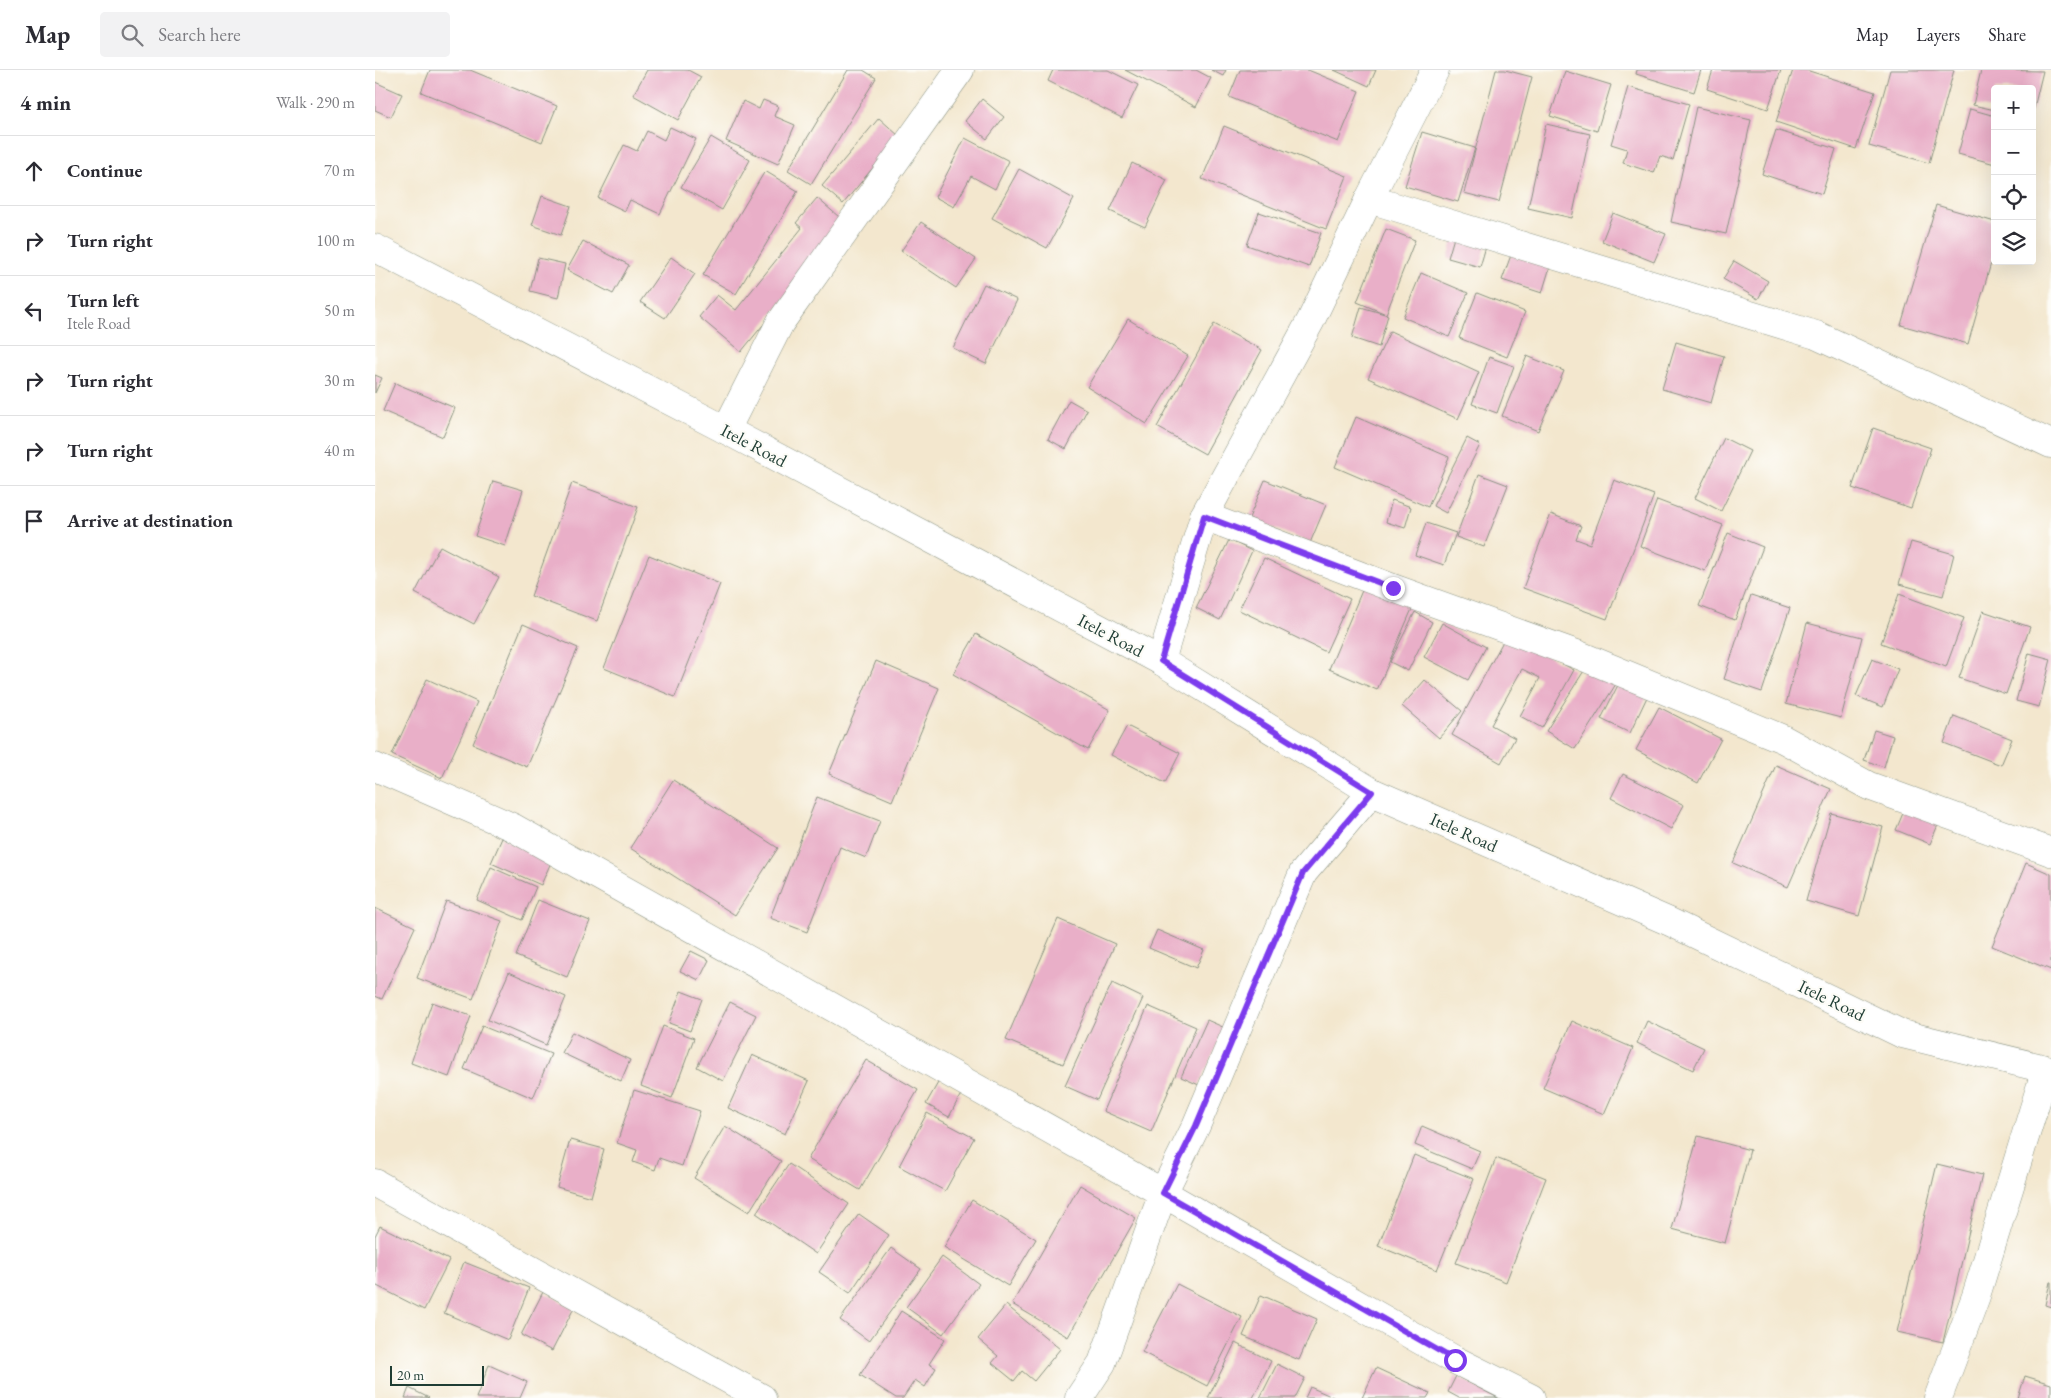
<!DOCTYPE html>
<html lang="en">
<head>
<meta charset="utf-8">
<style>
	body { margin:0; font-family:"EB Garamond",serif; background:#f2f2f3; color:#2b2b33 }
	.controls { position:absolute; right:15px; top:15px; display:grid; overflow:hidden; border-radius:5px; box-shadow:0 5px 20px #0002 }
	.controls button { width:45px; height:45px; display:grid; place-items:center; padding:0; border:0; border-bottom:1px solid #e1e1e2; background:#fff; color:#2b2b33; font:25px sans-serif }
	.scale { position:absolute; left:15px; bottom:12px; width:94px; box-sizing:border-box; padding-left:5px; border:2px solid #1f3d34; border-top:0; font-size:14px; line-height:18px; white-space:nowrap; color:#1f3d34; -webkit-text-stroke:4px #fdfcf7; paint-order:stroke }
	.stop { position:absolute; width:15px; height:15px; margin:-11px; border:4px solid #7c3aed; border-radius:50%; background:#fff }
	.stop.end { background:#7c3aed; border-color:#fff; box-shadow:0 1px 5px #0008 }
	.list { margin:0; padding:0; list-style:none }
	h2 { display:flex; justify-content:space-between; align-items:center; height:65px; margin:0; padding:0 20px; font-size:21px }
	h2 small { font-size:16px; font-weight:400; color:#7c7c81 }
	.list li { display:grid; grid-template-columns:32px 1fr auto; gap:15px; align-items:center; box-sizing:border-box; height:70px; padding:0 20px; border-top:1px solid #e1e1e2 }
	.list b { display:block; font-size:19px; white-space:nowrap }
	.list p { margin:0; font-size:16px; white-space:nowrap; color:#7c7c81 }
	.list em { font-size:16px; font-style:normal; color:#7c7c81 }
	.icon { flex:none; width:28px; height:28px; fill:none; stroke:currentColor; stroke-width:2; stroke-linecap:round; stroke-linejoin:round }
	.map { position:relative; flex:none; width:1676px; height:1328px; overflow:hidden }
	header { display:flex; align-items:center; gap:30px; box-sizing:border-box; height:70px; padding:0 25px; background:#fff; border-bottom:1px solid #e1e1e2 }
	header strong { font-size:24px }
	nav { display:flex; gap:28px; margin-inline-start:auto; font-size:18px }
	.search { width:350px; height:45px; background:#f2f2f3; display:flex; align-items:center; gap:12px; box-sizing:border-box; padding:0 18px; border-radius:5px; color:#7c7c81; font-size:19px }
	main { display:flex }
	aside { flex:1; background:#fff }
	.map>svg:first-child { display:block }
</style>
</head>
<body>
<header>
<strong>Map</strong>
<div class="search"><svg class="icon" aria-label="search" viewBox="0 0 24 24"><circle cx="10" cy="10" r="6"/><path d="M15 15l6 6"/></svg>Search here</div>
<nav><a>Map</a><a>Layers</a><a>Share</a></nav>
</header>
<main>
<aside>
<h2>4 min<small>Walk · 290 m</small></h2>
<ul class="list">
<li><svg class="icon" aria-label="ahead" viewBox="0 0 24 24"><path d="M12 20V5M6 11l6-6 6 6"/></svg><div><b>Continue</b></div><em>70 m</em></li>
<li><svg class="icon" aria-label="right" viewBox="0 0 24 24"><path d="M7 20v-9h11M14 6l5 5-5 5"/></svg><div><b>Turn right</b></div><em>100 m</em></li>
<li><svg class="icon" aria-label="left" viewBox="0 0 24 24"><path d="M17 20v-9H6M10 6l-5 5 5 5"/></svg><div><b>Turn left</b><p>Itele Road</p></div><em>50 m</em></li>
<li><svg class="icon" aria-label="right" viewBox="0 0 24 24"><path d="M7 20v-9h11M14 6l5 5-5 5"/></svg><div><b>Turn right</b></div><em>30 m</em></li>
<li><svg class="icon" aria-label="right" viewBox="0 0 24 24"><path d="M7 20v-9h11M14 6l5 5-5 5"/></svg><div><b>Turn right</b></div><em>40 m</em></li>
<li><svg class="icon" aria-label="arrive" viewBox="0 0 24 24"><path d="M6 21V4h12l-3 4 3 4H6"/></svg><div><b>Arrive at destination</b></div></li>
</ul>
</aside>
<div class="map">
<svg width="1676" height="1328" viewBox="0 0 1676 1328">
	<rect width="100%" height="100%" fill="#fdfcf7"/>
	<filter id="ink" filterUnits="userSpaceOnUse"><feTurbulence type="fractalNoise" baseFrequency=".02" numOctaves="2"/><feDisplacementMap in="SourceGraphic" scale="10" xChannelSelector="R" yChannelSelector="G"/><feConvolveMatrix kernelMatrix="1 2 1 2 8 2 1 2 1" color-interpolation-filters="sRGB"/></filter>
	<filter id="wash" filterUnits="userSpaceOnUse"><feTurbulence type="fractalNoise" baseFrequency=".0096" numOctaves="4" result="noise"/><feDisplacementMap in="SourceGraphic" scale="20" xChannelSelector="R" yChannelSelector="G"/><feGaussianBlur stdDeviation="1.12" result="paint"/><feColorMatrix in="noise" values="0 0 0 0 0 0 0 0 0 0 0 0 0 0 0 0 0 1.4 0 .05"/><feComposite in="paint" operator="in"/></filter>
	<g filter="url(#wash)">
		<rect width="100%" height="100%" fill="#f3e7ce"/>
		<g id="blocks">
			<g fill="#e9afc8">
				<polygon points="55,0 95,0 182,36 167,72 46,22"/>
				<polygon points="272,0 313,0 326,7 303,50 258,25"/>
				<polygon points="473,0 488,0 501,8 436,114 413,100"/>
				<polygon points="678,0 733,0 763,15 747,48 673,11"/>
				<polygon points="750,0 821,0 836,8 821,37"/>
				<polygon points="836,0 851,0 848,6"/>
				<polygon points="865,0 933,0 984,21 963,72 854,27"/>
				<polygon points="959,0 1001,0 994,16"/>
				<polygon points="1121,0 1130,0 1157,7 1124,132 1089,123"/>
				<polygon points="1262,0 1326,0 1319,22 1261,4"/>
				<polygon points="1338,0 1406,0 1393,39 1332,19"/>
				<polygon points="1418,0 1431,0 1500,22 1481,79 1401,52"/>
				<polygon points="1515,0 1579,0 1554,93 1494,76"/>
				<polygon points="1606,0 1668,1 1658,42 1657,19 1620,19 1620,40 1598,35"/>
				<polygon points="1190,1 1236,15 1222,61 1175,46"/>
				<polygon points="0,12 27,24 16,47 0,40"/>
				<polygon points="1253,17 1314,34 1298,90 1285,86 1279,103 1248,93 1252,79 1236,74"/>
				<polygon points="607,29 629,47 612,69 590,51"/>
				<polygon points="388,30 403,36 399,46 420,55 403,94 351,71 368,31 384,39"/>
				<polygon points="1321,37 1376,50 1351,164 1296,152"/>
				<polygon points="1595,39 1620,46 1620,94 1583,84"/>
				<polygon points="504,48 524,66 468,134 447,116"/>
				<polygon points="1171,54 1215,64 1197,148 1153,138"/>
				<polygon points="849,56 972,106 951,159 827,109"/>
				<polygon points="295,57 321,69 285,144 255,130 250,141 223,128 249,75 262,81 272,61 289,70"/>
				<polygon points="1401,60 1461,79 1447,124 1387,104"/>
				<polygon points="1047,62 1100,78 1083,132 1030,116"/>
				<polygon points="336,67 375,90 347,140 306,117"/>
				<polygon points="590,68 634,91 620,119 596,106 579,137 560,127"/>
				<polygon points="757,93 792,110 770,157 735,141"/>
				<polygon points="644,99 699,129 672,178 617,148"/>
				<polygon points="390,101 423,121 361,224 328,205"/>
				<polygon points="167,126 196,136 186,165 157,155"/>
				<polygon points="442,128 471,153 366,282 324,247 342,225 361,240 427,158 421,153"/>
				<polygon points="1561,135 1620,152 1620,179 1593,274 1526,255"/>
				<polygon points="884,142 946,163 934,197 872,175"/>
				<polygon points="1238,143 1291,164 1279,192 1227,171"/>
				<polygon points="546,152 601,189 581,218 526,181"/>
				<polygon points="1011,159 1040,170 1011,244 982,232"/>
				<polygon points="1080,164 1112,173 1105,197 1073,188"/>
				<polygon points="208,171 254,195 238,224 192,200"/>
				<polygon points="1136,185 1175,197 1167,223 1127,210"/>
				<polygon points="296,187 320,204 290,248 265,232"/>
				<polygon points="163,188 190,194 183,228 155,221"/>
				<polygon points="1359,191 1393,211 1383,229 1348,209"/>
				<polygon points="1046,203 1093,223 1074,267 1028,247"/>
				<polygon points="609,214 642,230 611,294 578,278"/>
				<polygon points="1102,223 1150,242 1132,287 1084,268"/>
				<polygon points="986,237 1013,245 1004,277 977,268"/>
				<polygon points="753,249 813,286 772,354 712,317"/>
				<polygon points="839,254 887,280 830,384 782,357"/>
				<polygon points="1015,261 1104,302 1083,349 993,308"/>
				<polygon points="1301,272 1349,286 1336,333 1287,319"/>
				<polygon points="1152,286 1189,301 1163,361 1127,346"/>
				<polygon points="1114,287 1139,296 1122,343 1097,334"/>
				<polygon points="0,305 7,308 0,323"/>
				<polygon points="20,313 80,338 68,367 8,341"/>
				<polygon points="694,330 712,340 691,379 673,369"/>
				<polygon points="981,347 1074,387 1053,437 960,397"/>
				<polygon points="1498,358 1556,378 1536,438 1477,418"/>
				<polygon points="1092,368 1105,375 1071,443 1058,436"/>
				<polygon points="1349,368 1375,381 1346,441 1320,428"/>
				<polygon points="1104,404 1133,415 1109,477 1081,467"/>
				<polygon points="890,410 951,435 935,473 874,448"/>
				<polygon points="1239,410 1279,425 1232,549 1148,518 1176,444 1206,456 1201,469 1215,474"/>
				<polygon points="118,411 148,420 130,476 100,466"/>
				<polygon points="197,413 263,437 222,551 156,526"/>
				<polygon points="1017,430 1036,437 1030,458 1011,452"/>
				<polygon points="1282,430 1348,455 1330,501 1265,476"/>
				<polygon points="1051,453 1081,463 1069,495 1040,485"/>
				<polygon points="1353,463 1388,477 1360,550 1324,536"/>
				<polygon points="854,470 877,481 845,550 821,538"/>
				<polygon points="1536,472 1579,484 1568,526 1524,514"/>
				<polygon points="65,476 124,507 99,554 40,523"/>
				<polygon points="274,485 345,514 300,627 229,598"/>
				<polygon points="889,488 975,529 951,582 864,540"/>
				<polygon points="991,511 1040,532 1002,620 954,599"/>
				<polygon points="1524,524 1589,548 1571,597 1506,573"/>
				<polygon points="1376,525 1415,538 1387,622 1349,609"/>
				<polygon points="1608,541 1655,557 1631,624 1584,608"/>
				<polygon points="1040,542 1057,552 1033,601 1015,592"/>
				<polygon points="1067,553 1111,577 1093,610 1049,587"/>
				<polygon points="1432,553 1487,567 1466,648 1411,634"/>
				<polygon points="148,554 203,578 152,697 98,674"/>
				<polygon points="601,564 735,640 713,680 578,604"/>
				<polygon points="1132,564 1199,600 1167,658 1145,646 1165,608 1147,599 1116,655 1140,668 1126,693 1077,665"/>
				<polygon points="1654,583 1676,589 1664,637 1641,631"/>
				<polygon points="1497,589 1523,599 1508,637 1481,626"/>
				<polygon points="501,591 564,618 517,731 454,704"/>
				<polygon points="1212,596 1241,614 1200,679 1171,661"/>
				<polygon points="52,609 102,632 67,708 17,685"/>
				<polygon points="1050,610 1087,641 1064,668 1027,636"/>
				<polygon points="1244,613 1272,627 1255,663 1226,649"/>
				<polygon points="1284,637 1346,669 1323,713 1261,680"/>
				<polygon points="1579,646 1637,669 1626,695 1569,673"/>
				<polygon points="752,656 805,683 790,713 736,685"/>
				<polygon points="1499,660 1518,666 1509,697 1489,690"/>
				<polygon points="1401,695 1456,719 1413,817 1358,793"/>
				<polygon points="1248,704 1309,735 1296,759 1236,728"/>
				<polygon points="298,710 403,778 360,845 255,778"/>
				<polygon points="442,727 505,751 491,788 465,777 432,862 395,848"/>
				<polygon points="1531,736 1565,750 1555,774 1521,760"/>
				<polygon points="1456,743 1508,757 1484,846 1431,831"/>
				<polygon points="127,768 177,790 166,815 116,793"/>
				<polygon points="1651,793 1676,804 1676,900 1617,876"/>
				<polygon points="116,797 161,817 147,850 102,830"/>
				<polygon points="163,830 215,851 192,907 141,886"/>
				<polygon points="71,831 127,851 98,929 42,908"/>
				<polygon points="0,838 40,857 7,929 0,926"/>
				<polygon points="683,849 740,874 688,994 631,970"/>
				<polygon points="782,860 829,880 821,898 774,878"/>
				<polygon points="316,881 334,890 324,910 305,901"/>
				<polygon points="134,902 191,927 171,975 113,950"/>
				<polygon points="737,913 768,928 722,1030 690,1016"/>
				<polygon points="306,921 327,929 315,961 294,953"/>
				<polygon points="57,932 96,946 74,1007 36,993"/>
				<polygon points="355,932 381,945 348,1011 322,997"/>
				<polygon points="773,936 821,957 776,1062 728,1041"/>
				<polygon points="832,950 850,958 824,1015 806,1007"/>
				<polygon points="1197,951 1258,978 1229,1044 1168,1018"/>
				<polygon points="1272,951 1329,978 1318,1000 1262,973"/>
				<polygon points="107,956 176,984 158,1028 89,999"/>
				<polygon points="288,956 319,968 297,1028 266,1016"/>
				<polygon points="197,962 255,990 246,1011 187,983"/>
				<polygon points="377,985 434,1011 410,1064 353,1038"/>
				<polygon points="491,990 543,1020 485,1120 433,1089"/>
				<polygon points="564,1011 586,1024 574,1047 551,1034"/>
				<polygon points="259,1020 325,1041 307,1096 284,1088 280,1100 258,1092 262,1080 242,1073"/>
				<polygon points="552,1043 599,1068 570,1121 524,1096"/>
				<polygon points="350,1056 406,1091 374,1142 319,1108"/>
				<polygon points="1047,1056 1105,1081 1097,1099 1040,1075"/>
				<polygon points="1323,1066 1375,1080 1350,1173 1297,1159"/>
				<polygon points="195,1070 229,1079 216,1127 182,1117"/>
				<polygon points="1039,1085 1099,1109 1062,1200 1003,1176"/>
				<polygon points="1121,1088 1171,1108 1131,1212 1081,1193"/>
				<polygon points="414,1094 474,1134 441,1184 381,1143"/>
				<polygon points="1562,1094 1607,1105 1568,1272 1522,1262"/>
				<polygon points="705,1115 761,1148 693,1267 637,1234"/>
				<polygon points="597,1130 661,1169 633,1216 569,1177"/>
				<polygon points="484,1144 514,1165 475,1223 444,1202"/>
				<polygon points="5,1156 74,1190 49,1240 0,1215 0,1166"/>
				<polygon points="516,1178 546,1199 494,1271 465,1250"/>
				<polygon points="567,1187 604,1214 568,1264 531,1237"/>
				<polygon points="89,1192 154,1218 133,1270 69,1243"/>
				<polygon points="1675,1212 1676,1212 1676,1237 1670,1235"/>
				<polygon points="802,1214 867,1247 832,1316 767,1282"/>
				<polygon points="168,1222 199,1238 177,1281 146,1265"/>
				<polygon points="886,1225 942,1249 924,1290 868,1266"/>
				<polygon points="631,1235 685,1279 659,1311 647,1301 639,1311 617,1293 623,1286 603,1269"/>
				<polygon points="526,1241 570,1269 554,1294 561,1298 550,1317 540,1310 528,1328 521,1328 485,1305"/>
				<polygon points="860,1273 896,1291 878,1328 833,1328"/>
				<polygon points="902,1294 930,1308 920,1328 885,1328"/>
				<polygon points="114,1295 152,1312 145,1328 101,1328"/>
				<polygon points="1001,1298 1055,1323 1052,1328 987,1328"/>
				<polygon points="1081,1306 1123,1328 1084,1328 1073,1322"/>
				<polygon points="1650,1306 1676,1314 1676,1328 1643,1328"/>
				<polygon points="935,1317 960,1328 930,1328"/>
				<polygon points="34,1318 54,1328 30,1328"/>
			</g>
		</g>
	</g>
	<g filter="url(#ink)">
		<use href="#blocks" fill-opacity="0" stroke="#899281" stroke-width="1"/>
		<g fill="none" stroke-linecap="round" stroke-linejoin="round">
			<defs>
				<g id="street">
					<polyline points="994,129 1441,265 1676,374"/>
					<polyline points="0,178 351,360 786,591 997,722 1295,852 1527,964 1671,999 1676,1002"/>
					<polyline points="351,360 405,253 585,0"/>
					<polyline points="829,446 1018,518 1204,585 1408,669 1494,716 1676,782"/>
					<polyline points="786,591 829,446 936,250 994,129 1060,0"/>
					<polyline points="0,697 137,757 788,1123 1080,1290 1156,1328"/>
					<polyline points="0,1113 387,1328"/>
					<polyline points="704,1328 727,1293 788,1123 821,1056 928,803 997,722"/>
					<polyline points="1563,1328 1601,1226 1671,999"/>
				</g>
			</defs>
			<use href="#street" stroke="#899281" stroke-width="29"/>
			<use href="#street" stroke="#fff" stroke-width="28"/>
		</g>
	</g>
	<g fill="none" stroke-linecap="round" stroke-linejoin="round" filter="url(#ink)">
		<polyline stroke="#7c3aed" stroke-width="6" points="1018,518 829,446 786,591 997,722 928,803 821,1056 788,1123 1080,1290"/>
	</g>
	<g text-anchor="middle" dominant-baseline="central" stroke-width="4.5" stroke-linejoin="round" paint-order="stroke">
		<g font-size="18" fill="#1f3d34" stroke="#fdfcf7">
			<text transform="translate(379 375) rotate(28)">Itele Road</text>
			<text transform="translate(736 565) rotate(28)">Itele Road</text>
			<text transform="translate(1089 762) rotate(24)">Itele Road</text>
			<text transform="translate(1457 930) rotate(26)">Itele Road</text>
		</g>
	</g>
</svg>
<div class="controls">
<button>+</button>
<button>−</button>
<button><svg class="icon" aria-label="locate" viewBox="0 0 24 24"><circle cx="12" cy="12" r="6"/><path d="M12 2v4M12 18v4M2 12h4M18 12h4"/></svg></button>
<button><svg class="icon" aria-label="layers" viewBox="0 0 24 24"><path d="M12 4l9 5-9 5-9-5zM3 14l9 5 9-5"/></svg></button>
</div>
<div class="scale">20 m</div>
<div class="stop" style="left:1080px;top:1290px"></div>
<div class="stop end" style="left:1018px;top:518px"></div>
</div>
</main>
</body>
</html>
